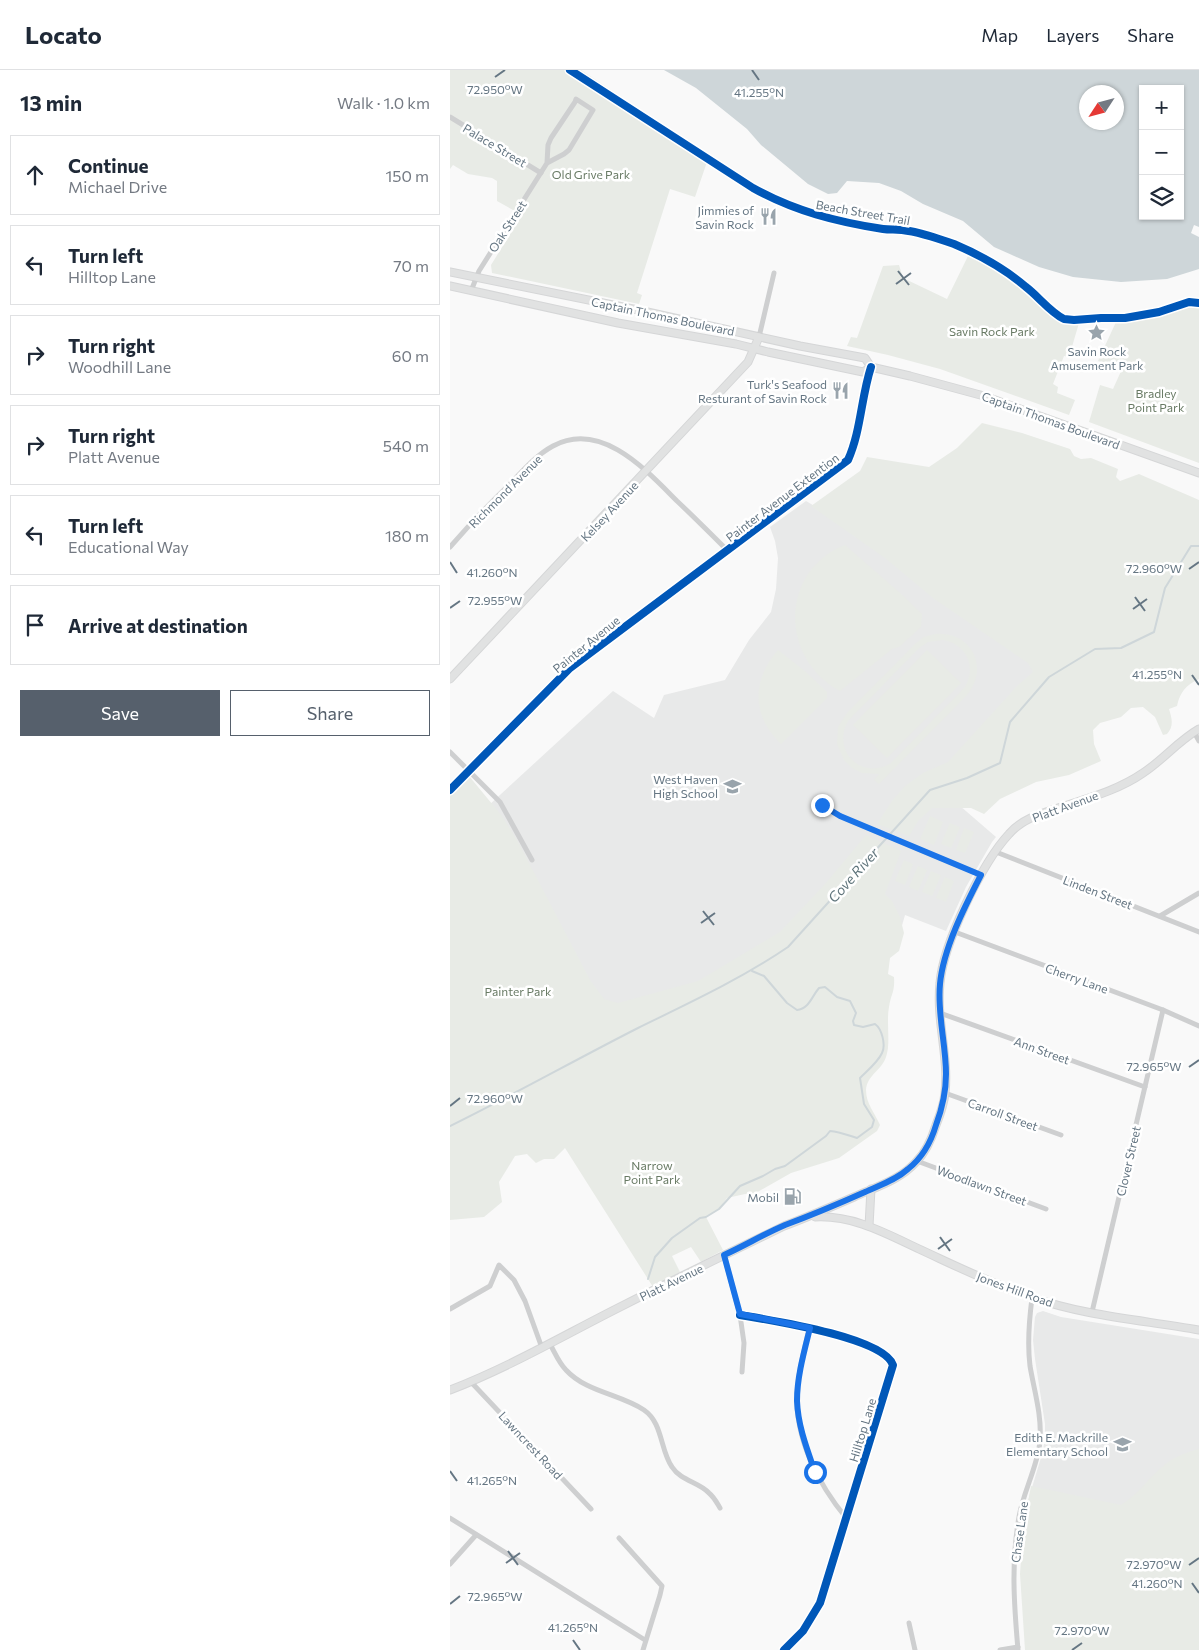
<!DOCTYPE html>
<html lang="en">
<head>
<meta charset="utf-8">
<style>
	body { margin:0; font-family:Commissioner,sans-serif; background:#f6f6f7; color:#1f2937 }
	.controls { position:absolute; right:15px; top:15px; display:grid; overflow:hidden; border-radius:0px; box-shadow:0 1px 4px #0004 }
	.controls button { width:45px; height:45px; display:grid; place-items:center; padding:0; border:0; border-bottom:1px solid #e0e1e3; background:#fff; color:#1f2937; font:25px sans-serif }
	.compass { position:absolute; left:629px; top:15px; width:45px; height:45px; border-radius:50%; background:#fff; box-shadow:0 1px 4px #0004; rotate:234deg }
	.stop { position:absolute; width:15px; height:15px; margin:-11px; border:4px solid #1a73e8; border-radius:50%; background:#fff }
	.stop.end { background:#1a73e8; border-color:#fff; box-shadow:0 1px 5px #0008 }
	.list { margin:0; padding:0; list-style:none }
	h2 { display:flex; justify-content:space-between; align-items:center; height:65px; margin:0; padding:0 20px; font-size:21px }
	h2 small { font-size:16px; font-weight:400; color:#747a83 }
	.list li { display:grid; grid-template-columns:32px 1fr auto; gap:15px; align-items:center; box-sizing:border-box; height:80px; margin:0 10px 10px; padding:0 10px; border:1px solid #e0e1e3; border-radius:0px }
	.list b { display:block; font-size:19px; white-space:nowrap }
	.list p { margin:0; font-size:16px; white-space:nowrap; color:#747a83 }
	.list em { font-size:16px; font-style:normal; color:#747a83 }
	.actions { display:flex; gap:10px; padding:15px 20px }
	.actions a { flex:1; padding:11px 0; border:1px solid #56606c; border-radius:0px; text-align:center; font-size:18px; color:#56606c }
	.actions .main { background:#56606c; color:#fff }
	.icon { flex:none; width:28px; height:28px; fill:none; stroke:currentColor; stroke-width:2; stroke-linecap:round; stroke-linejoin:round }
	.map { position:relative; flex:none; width:749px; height:1580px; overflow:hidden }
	header { display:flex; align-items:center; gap:30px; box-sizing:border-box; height:70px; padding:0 25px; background:#fff; border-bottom:1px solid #e0e1e3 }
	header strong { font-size:24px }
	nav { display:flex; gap:28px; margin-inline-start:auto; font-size:18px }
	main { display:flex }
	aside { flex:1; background:#fff }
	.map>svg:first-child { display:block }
</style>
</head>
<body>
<header>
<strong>Locato</strong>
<nav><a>Map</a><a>Layers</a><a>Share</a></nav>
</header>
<main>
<aside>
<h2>13 min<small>Walk · 1.0 km</small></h2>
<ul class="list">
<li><svg class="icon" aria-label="ahead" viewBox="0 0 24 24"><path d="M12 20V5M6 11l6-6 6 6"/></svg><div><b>Continue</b><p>Michael Drive</p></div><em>150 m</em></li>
<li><svg class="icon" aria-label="left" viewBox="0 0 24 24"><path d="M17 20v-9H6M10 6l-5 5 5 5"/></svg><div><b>Turn left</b><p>Hilltop Lane</p></div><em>70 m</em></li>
<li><svg class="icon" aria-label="right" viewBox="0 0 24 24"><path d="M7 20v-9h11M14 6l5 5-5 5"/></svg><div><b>Turn right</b><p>Woodhill Lane</p></div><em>60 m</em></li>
<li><svg class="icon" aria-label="right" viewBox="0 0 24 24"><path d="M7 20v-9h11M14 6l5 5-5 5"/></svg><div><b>Turn right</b><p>Platt Avenue</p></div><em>540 m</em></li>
<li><svg class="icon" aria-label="left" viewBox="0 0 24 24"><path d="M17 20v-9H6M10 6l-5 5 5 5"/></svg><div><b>Turn left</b><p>Educational Way</p></div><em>180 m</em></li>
<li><svg class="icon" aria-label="arrive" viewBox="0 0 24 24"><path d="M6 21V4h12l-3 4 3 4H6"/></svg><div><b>Arrive at destination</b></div></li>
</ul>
<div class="actions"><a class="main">Save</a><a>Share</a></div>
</aside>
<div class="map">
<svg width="749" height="1580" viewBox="0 0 749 1580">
	<rect width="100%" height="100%" fill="#f9f9f9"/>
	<g fill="#e8e9e9">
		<polygon points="356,431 378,444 589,595 502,729 546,767 542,772 516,817 496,861 455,845 451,859 198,996 26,747 163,621 204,648 214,625 275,610 299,570 321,542 326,519 328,488 325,471 320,457"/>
		<polygon points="593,1241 611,1247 749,1269 749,1506 575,1450 577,1434 593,1381 595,1367 595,1354 585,1289 583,1270 585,1247 587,1243"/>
	</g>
	<g fill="#e8ebe6" fill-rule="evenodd">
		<polygon points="0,0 131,0 173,28 230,71 258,89 245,127 220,119 187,223 192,225 189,234 42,203 41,195 72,145 47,131 47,111 42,108 18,104 3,95 0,99"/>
		<polygon points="519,184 545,197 568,213 612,251 629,253 619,287 614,286 603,314 608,317 607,323 625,330 619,345 490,299 438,285 397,276 401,267 407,268 433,196 449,195 453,208 497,229"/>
		<polygon points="744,235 749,235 749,393 639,352 650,315 663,319 672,299 648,291 666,252 690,248"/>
		<path d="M532 353 572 363 620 379 624 386 631 389 641 388 668 399 666 407 670 411 689 404 749 430V609C736 615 730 622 727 636L719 639C722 649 724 656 717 664L713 665 705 647 693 637 681 638 671 647 650 653 643 660 644 674 651 691 619 705 586 712 550 729 534 744 521 738H482L468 751 459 766 427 754 442 731 455 716 473 703 498 692 567 616 583 602 578 593 483 528 435 488 361 436 410 401 417 387 479 397 507 378Z"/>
		<path d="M395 475 449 522 472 544 471 557 449 577 442 579 390 621C330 589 329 501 395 475Z"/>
		<path d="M485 564C521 561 540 597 517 625L429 714 424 710 429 704 412 703 402 698 394 690 387 674 388 657 397 643 465 574 474 567ZM493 570C516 574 527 596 515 617L441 693C412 711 381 681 398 651L469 578 478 572Z"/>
		<path d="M328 580 356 602 377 622V628L331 674C302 646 301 611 328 580Z"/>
		<polygon points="477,580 511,613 437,688 403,655"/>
		<path d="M19 706 52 746 67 770 140 910 154 929 168 933 248 911 330 862 376 813 416 765 451 781 435 824 442 831 450 847 454 863 449 881 440 888 438 904 444 907C445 923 441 923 439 937 436 952 441 973 436 987 432 1000 417 1005 416 1020 416 1034 425 1043 430 1055L427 1061 389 1088 341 1103 304 1124H295L277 1128 269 1139 256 1147 273 1180 251 1192 241 1177 222 1186 230 1202 203 1217 115 1078 104 1089H94L86 1093 77 1084 65 1086 49 1112 52 1132 34 1147 0 1150V726Z"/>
		<polygon points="480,746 493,752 484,775 470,769"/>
		<polygon points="500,753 510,757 501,778 491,774"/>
		<polygon points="514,758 524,762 515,783 506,780"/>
		<polygon points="454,790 463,794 455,815 445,811"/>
		<polygon points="468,796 477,800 468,821 459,817"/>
		<polygon points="481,801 491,805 482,826 472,822"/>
		<polygon points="495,807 504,811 496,832 486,828"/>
		<path d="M749 1379V1580H575L570 1504 573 1459 581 1416 671 1435C689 1424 700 1406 717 1393 726 1386 738 1382 749 1379Z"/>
	</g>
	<path fill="#ced6d9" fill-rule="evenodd" d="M214 0H749V157L744 155 741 163 749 167V199L717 209 671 212 623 207 589 197 544 177 513 151 473 134 451 121 429 113 397 111 387 123 378 124 358 114 311 75 297 59 246 18ZM693 19H730V146H693ZM636 22H666V52H636Z"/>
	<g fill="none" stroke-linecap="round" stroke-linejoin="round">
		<g stroke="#ced6d9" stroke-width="2">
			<path d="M0 1056C63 1025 125 990 188 958 239 933 291 909 338 877L480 720 517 708 550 693 560 652 599 607 645 579 671 578 704 562 715 518 741 476H749"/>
			<path d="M198 1209 205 1187 222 1168 250 1148 256 1147 269 1139 290 1116 313 1106 325 1099 335 1096 376 1066 380 1061C390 1062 397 1065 407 1068L422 1057 424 1050 414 1034 410 1008C417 1001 428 992 432 983 436 975 432 959 425 954L413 957 404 955 403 951 406 943 400 931 387 927 375 917 369 918C362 926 359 939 347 940L337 933 314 906 302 901"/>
		</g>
		<defs>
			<g id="secondary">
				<polyline points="0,202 193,241 350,276 415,288 421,297"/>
				<polyline points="0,216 168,253 286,274 318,282 413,302 421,297 460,306 534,326 749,403"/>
				<polyline points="0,609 298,292 309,267"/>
				<path d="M365 1147C403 1145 435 1163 469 1179 506 1196 542 1214 581 1227 634 1246 693 1250 749 1260"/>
				<polyline points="419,1156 421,1119"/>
				<path d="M0 1320C60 1297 116 1264 174 1235 227 1208 281 1182 334 1156 358 1147 381 1137 404 1127 426 1117 450 1110 466 1092 476 1082 482 1068 486 1055 490 1045 494 1034 495 1023 499 986 486 950 490 913 493 874 532 793 559 764 571 750 589 744 605 739 635 729 667 721 693 703 713 690 728 671 749 659"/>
			</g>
		</defs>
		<use href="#secondary" stroke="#d5d6d7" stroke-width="9"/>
		<g stroke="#cecfd0" stroke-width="5">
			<polyline points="0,47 91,103"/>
			<polyline points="21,221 29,201 97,93 98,75 101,68 125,32 126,29 143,40 119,80 114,84 97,93"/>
			<polyline points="309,267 324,203"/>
			<path d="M0 477C20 454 41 432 63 411 75 398 88 384 103 376 151 350 196 400 227 431 244 447 261 464 278 481"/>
			<polyline points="744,662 749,671"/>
			<polyline points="0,682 50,732 82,790"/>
			<path d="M0 720 120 598 398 390C411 361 411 328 421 297"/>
			<polyline points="369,731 390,746 531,805"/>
			<polyline points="546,782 749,862"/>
			<polyline points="710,846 749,823"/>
			<polyline points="505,862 713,940 749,956"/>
			<polyline points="490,943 695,1017"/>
			<polyline points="495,1023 611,1065"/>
			<polyline points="467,1091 596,1139"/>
			<polyline points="274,1185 290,1245 294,1273 292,1302"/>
			<polyline points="0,1239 40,1216 49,1195 64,1210 75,1231 92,1278"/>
			<polyline points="642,1242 713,940"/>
			<path d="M290 1245C319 1250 433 1267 443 1295L370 1533 353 1561 334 1580"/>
			<path d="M359 1258C355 1279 348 1301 347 1323 345 1369 368 1414 397 1449"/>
			<path d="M100 1274C105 1283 109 1293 116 1300 136 1322 170 1324 194 1340 213 1353 210 1380 222 1397 231 1411 249 1412 259 1423 264 1427 267 1433 270 1438"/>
			<polyline points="21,1312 141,1439"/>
			<polyline points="0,1448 195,1570"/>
			<polyline points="169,1468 212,1516 210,1525 193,1580"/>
			<polyline points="0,1494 26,1465"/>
			<polyline points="459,1553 465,1580"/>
			<polyline points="550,1580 568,1577"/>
			<path d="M568 1580C564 1534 561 1493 569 1447 573 1422 588 1396 590 1371 592 1345 584 1320 580 1296 577 1272 579 1251 582 1228"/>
		</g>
		<use href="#secondary" stroke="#e1e2e2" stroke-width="7"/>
		<defs>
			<g id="cycleway">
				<path d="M120 0 303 118C344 141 387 152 433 159 440 160 446 159 452 160 470 162 487 168 504 174 530 185 554 198 576 217 588 226 600 242 614 249L624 250 651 248H675L709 242 739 232 749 233"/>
				<path d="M0 720 120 598 398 390C411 361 411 328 421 297"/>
				<path d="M290 1245C319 1250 433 1267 443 1295L370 1533 353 1561 334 1580"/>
			</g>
		</defs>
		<use href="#cycleway" stroke="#fff" stroke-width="11"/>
		<use href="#cycleway" stroke="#0057b8" stroke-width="8"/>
	</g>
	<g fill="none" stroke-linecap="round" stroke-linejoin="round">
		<path stroke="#1a73e8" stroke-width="6" d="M365 1402C357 1379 348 1356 347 1331 347 1307 354 1282 360 1258L290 1244 274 1185C294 1176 314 1164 335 1155 362 1145 388 1134 415 1122 430 1115 446 1110 458 1099 472 1088 481 1072 486 1055 492 1039 496 1022 496 1004 496 974 487 944 490 914 493 879 515 836 531 805L390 746 372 735"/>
	</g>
	<path fill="none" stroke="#657683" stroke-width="2" d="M302 0 309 10M45 7 55 0M448 201 459 215M446 214 461 203M0 492 7 503M739 499 749 492M685 527 695 541M0 538 10 531M683 539 697 529M742 605 749 615M253 841 264 855M251 853 265 843M739 997 749 990M0 1036 10 1028M490 1167 500 1181M488 1179 502 1169M0 1401 7 1411M58 1481 68 1495M56 1493 70 1483M739 1495 749 1488M742 1513 749 1523M0 1534 10 1526M123 1570 130 1580M622 1580 632 1573"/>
	<defs>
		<symbol id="restaurant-bare" viewBox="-9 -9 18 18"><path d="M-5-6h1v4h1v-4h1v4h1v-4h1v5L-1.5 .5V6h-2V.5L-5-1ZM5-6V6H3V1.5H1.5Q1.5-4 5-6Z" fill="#99a4ac" stroke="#fff" stroke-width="2.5" paint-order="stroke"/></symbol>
		<symbol id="sight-bare" viewBox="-9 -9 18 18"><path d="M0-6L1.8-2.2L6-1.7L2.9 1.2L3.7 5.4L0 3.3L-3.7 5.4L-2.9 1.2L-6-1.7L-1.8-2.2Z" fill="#99a4ac" stroke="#fff" stroke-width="2.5" paint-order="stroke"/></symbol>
		<symbol id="school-bare" viewBox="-9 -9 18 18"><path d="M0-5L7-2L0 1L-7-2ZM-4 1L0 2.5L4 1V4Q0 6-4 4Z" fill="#99a4ac" stroke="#fff" stroke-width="2.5" paint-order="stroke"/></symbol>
		<symbol id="fuel-bare" viewBox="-9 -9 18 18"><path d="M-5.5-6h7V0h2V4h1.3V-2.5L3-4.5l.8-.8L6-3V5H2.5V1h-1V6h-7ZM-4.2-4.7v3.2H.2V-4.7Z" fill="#99a4ac" stroke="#fff" stroke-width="2.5" paint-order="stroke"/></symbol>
	</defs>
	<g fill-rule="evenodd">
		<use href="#restaurant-bare" x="306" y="134" width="25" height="25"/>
		<use href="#sight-bare" x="634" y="250" width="25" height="25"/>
		<use href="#restaurant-bare" x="378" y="308" width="25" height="25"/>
		<use href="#school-bare" x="270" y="704" width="25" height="25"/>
		<use href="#fuel-bare" x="330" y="1114" width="25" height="25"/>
		<use href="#school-bare" x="660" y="1362" width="25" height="25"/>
	</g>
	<g text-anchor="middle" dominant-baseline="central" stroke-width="5" stroke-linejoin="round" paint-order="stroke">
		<g font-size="12" fill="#657683" stroke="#fff">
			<text transform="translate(45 75) rotate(31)">Palace Street</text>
			<text transform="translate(413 142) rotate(10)">Beach Street Trail</text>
			<text transform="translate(57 156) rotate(-57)">Oak Street</text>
			<text transform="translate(213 246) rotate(12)">Captain Thomas Boulevard</text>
			<text transform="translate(601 350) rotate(20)">Captain Thomas Boulevard</text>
			<text transform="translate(55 421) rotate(-45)">Richmond Avenue</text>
			<text transform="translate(332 427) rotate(-37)">Painter Avenue Extention</text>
			<text transform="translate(159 441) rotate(-47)">Kelsey Avenue</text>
			<text transform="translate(136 574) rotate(-39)">Painter Avenue</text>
			<text transform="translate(615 736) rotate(-20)">Platt Avenue</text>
			<text transform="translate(648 822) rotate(21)">Linden Street</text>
			<text transform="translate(627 908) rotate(20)">Cherry Lane</text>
			<text transform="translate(592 980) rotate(20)">Ann Street</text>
			<text transform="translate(553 1044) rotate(20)">Carroll Street</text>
			<text transform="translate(678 1091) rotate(-77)">Clover Street</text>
			<text transform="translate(532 1115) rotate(20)">Woodlawn Street</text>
			<text transform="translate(221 1212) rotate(-26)">Platt Avenue</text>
			<text transform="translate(565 1219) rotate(20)">Jones Hill Road</text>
			<text transform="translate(412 1360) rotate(-73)">Hilltop Lane</text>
			<text transform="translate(81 1375) rotate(47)">Lawncrest Road</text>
			<text transform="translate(569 1462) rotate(-82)">Chase Lane</text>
		</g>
		<g font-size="12" fill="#687a64" stroke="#fff">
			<text x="141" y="104">Old Grive Park</text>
			<text x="542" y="261">Savin Rock Park</text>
			<text x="706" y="323">Bradley<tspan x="706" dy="14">Point Park</tspan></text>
			<text x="68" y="921">Painter Park</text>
			<text x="202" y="1095">Narrow<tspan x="202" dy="14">Point Park</tspan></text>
		</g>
		<g font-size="12" fill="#657683" stroke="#fff" text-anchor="end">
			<text x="304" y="140">Jimmies of<tspan x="304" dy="14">Savin Rock</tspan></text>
			<text x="647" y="281" text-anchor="middle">Savin Rock<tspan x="647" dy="14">Amusement Park</tspan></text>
			<text x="377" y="314">Turk's Seafood<tspan x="377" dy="14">Resturant of Savin Rock</tspan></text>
			<text x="268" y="709">West Haven<tspan x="268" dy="14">High School</tspan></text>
			<text x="329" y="1127">Mobil</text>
			<text x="658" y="1367">Edith E. Mackrille<tspan x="658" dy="14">Elementary School</tspan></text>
		</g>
		<g font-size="14" font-style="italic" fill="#60757c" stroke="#fff">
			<text transform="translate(403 805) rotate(-48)">Cove River</text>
		</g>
	</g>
	<g font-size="12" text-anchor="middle" fill="#657683" stroke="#fff" stroke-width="5" stroke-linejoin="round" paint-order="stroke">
		<text x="45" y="24">72.950°W</text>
		<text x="309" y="27">41.255°N</text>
		<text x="704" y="503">72.960°W</text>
		<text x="42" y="507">41.260°N</text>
		<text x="45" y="535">72.955°W</text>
		<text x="707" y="609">41.255°N</text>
		<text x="704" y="1001">72.965°W</text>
		<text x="45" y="1033">72.960°W</text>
		<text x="42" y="1415">41.265°N</text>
		<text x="704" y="1499">72.970°W</text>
		<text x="707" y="1518">41.260°N</text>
		<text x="45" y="1531">72.965°W</text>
		<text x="123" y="1562">41.265°N</text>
		<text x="632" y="1565">72.970°W</text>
	</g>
</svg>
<div class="controls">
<button>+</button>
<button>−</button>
<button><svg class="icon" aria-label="layers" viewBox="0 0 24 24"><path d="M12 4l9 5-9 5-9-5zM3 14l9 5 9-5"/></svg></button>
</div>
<svg class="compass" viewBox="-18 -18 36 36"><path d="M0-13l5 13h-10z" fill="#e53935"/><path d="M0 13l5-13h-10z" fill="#747a83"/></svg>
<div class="stop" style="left:365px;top:1402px"></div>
<div class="stop end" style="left:372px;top:735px"></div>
</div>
</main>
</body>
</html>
